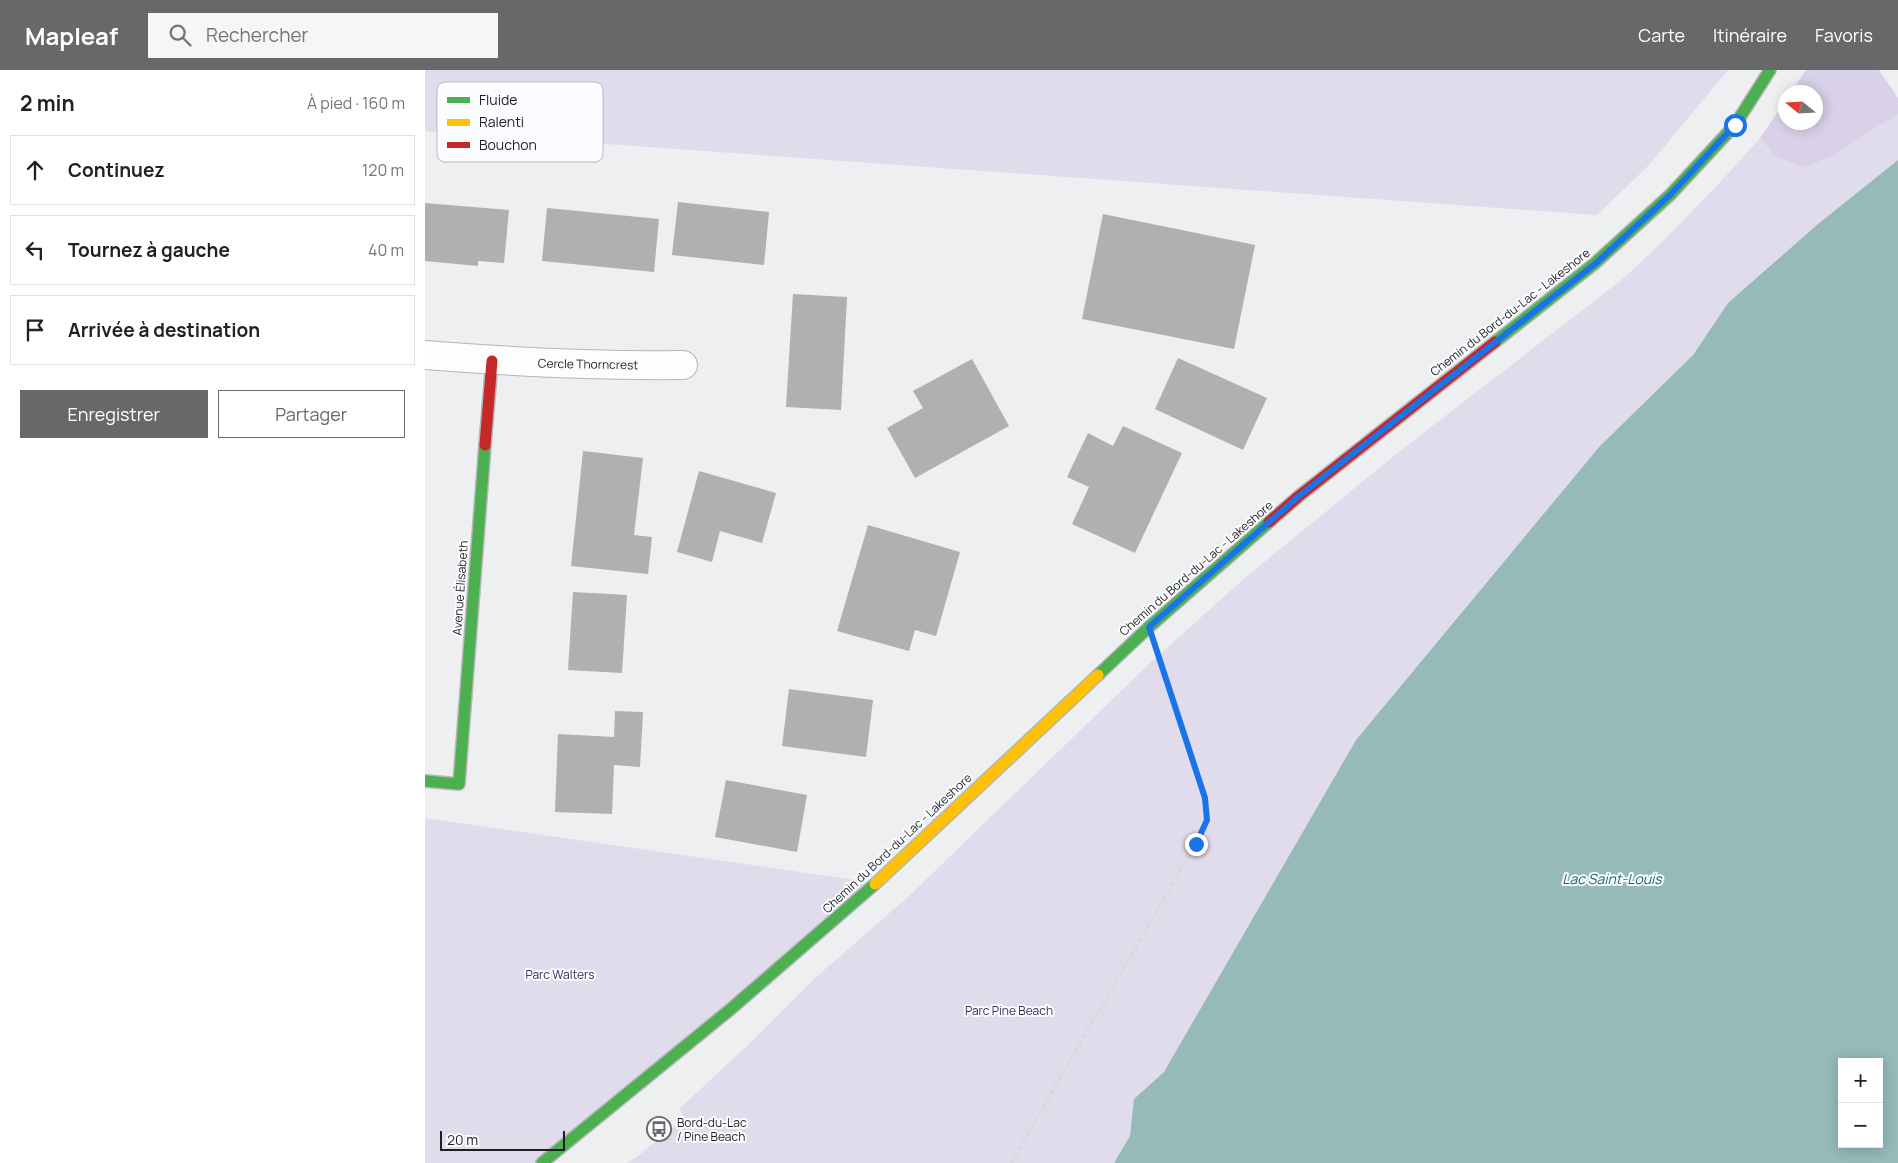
<!DOCTYPE html>
<html lang="fr">
<head>
<meta charset="utf-8">
<style>
	body { margin:0; font-family:Manrope,sans-serif; background:#f6f6f6; color:#202124 }
	.controls { position:absolute; right:15px; bottom:15px; display:grid; overflow:hidden; border-radius:0px; box-shadow:0 2px 12px #0003 }
	.controls button { width:45px; height:45px; display:grid; place-items:center; padding:0; border:0; border-bottom:1px solid #e0e0e0; background:#fff; color:#202124; font:25px sans-serif }
	.compass { position:absolute; left:1353px; top:15px; width:45px; height:45px; border-radius:50%; background:#fff; box-shadow:0 2px 12px #0003; rotate:288deg }
	.scale { position:absolute; left:15px; bottom:12px; width:125px; box-sizing:border-box; padding-left:5px; border:2px solid #1e1f20; border-top:0; font-size:14px; line-height:18px; white-space:nowrap; color:#1e1f20; -webkit-text-stroke:4px #fafcff; paint-order:stroke }
	.stop { position:absolute; width:15px; height:15px; margin:-11px; border:4px solid #1a73e8; border-radius:50%; background:#fff }
	.stop.end { background:#1a73e8; border-color:#fff; box-shadow:0 1px 5px #0008 }
	.list { margin:0; padding:0; list-style:none }
	h2 { display:flex; justify-content:space-between; align-items:center; height:65px; margin:0; padding:0 20px; font-size:21px }
	h2 small { font-size:16px; font-weight:400; color:#757577 }
	.list li { display:grid; grid-template-columns:32px 1fr auto; gap:15px; align-items:center; box-sizing:border-box; height:70px; margin:0 10px 10px; padding:0 10px; border:1px solid #e0e0e0; border-radius:0px }
	.list b { display:block; font-size:19px; white-space:nowrap }
	.list em { font-size:16px; font-style:normal; color:#757577 }
	.actions { display:flex; gap:10px; padding:15px 20px }
	.actions a { flex:1; padding:11px 0; border:1px solid #666869; border-radius:0px; text-align:center; font-size:18px; color:#666869 }
	.actions .main { background:#666869; color:#fff }
	.icon { flex:none; width:28px; height:28px; fill:none; stroke:currentColor; stroke-width:2; stroke-linecap:round; stroke-linejoin:round }
	.map { position:relative; flex:none; width:1473px; height:1093px; overflow:hidden }
	header { display:flex; align-items:center; gap:30px; box-sizing:border-box; height:70px; padding:0 25px; background:#666869; color:#fff }
	header strong { font-size:24px }
	nav { display:flex; gap:28px; margin-inline-start:auto; font-size:18px }
	.search { width:350px; height:45px; background:#f6f6f6; display:flex; align-items:center; gap:12px; box-sizing:border-box; padding:0 18px; border-radius:0px; color:#757577; font-size:19px }
	main { display:flex }
	aside { flex:1; background:#fff }
	.map>svg:first-child { display:block }
</style>
</head>
<body>
<header>
<strong>Mapleaf</strong>
<div class="search"><svg class="icon" aria-label="search" viewBox="0 0 24 24"><circle cx="10" cy="10" r="6"/><path d="M15 15l6 6"/></svg>Rechercher</div>
<nav><a>Carte</a><a>Itinéraire</a><a>Favoris</a></nav>
</header>
<main>
<aside>
<h2>2 min<small>À pied · 160 m</small></h2>
<ul class="list">
<li><svg class="icon" aria-label="ahead" viewBox="0 0 24 24"><path d="M12 20V5M6 11l6-6 6 6"/></svg><div><b>Continuez</b></div><em>120 m</em></li>
<li><svg class="icon" aria-label="left" viewBox="0 0 24 24"><path d="M17 20v-9H6M10 6l-5 5 5 5"/></svg><div><b>Tournez à gauche</b></div><em>40 m</em></li>
<li><svg class="icon" aria-label="arrive" viewBox="0 0 24 24"><path d="M6 21V4h12l-3 4 3 4H6"/></svg><div><b>Arrivée à destination</b></div></li>
</ul>
<div class="actions"><a class="main">Enregistrer</a><a>Partager</a></div>
</aside>
<div class="map">
<svg width="1473" height="1093" viewBox="0 0 1473 1093">
	<rect width="100%" height="100%" fill="#edeff1"/>
	<g fill="#e0dcec">
		<polygon points="0,0 1303,0 1224,95 1172,145 0,61"/>
		<path d="M1473 44V90L1393 154 1303 233 1268 285 1175 376 739 1002 710 1029 705 1066 689 1093H202L213 1086 260 1048 254 1039 323 975 389 909 485 825 724 594 821 507 975 381 1195 211C1245 167 1290 118 1335 68L1350 86 1409 85Z"/>
		<polygon points="0,748 451,813 117,1093 0,1093"/>
	</g>
	<polygon fill="#d8d1e7" points="1381,0 1454,0 1473,28 1473,44 1409,85 1379,97 1350,86 1335,68 1360,31 1360,52 1390,52 1390,22 1366,22"/>
	<path fill="#96b9ba" fill-rule="evenodd" d="M1473 90V1093H689L705 1066 709 1029 739 1002 931 670 1175 376 1268 285 1303 233 1393 154ZM1417 992H1454V1074H1417Z"/>
	<g fill="#aeb0b1">
		<polygon points="253,132 344,142 339,195 247,185"/>
		<polygon points="0,133 84,140 79,193 53,191 53,196 0,191"/>
		<polygon points="122,138 234,149 229,202 117,191"/>
		<polygon points="678,144 830,175 809,279 657,249"/>
		<polygon points="368,224 422,227 416,340 361,337"/>
		<polygon points="753,288 842,328 818,380 730,339"/>
		<polygon points="547,289 584,356 490,408 462,358 498,338 488,321"/>
		<polygon points="698,356 757,383 710,483 647,454 664,417 642,407 663,363 688,376"/>
		<polygon points="158,381 218,388 209,465 227,467 223,504 146,496"/>
		<polygon points="274,401 351,423 337,473 295,461 287,492 252,482"/>
		<polygon points="443,455 535,482 511,566 490,560 484,581 412,561"/>
		<polygon points="148,522 202,525 197,603 143,600"/>
		<polygon points="364,619 448,630 441,687 357,676"/>
		<polygon points="190,641 218,642 215,697 189,695 187,744 130,742 133,664 189,667"/>
		<polygon points="301,710 382,725 372,782 290,767"/>
	</g>
	<g fill="none" stroke-linecap="round" stroke-linejoin="round">
		<defs>
			<path id="street" d="M0 285C86 292 172 296 258 295"/>
			<g id="fast">
				<polyline points="1070,272 1169,194 1245,125 1310,55 1345,0"/>
				<polyline points="673,605 724,557 844,452"/>
				<polyline points="0,711 34,714 60,375"/>
				<polyline points="117,1093 307,938 450,814"/>
			</g>
			<polyline id="slow" points="450,814 673,605"/>
			<g id="jam">
				<polyline points="60,375 67,291"/>
				<polyline points="844,452 874,426 1070,272"/>
			</g>
		</defs>
		<use href="#street" stroke="#b4b5b6" stroke-width="30"/>
		<use href="#fast" stroke="#b4b5b6" stroke-width="14"/>
		<use href="#slow" stroke="#b4b5b6" stroke-width="14"/>
		<use href="#jam" stroke="#b4b5b6" stroke-width="14"/>
		<polyline stroke="#d8d8d8" stroke-width="3" stroke-dasharray="4 4" stroke-linecap="butt" points="586,1093 771,773 782,750 780,728 736,595"/>
		<use href="#street" stroke="#fcfdfd" stroke-width="28"/>
		<use href="#fast" stroke="#4caf50" stroke-width="11"/>
		<use href="#slow" stroke="#ffc107" stroke-width="11"/>
		<use href="#jam" stroke="#c62828" stroke-width="11"/>
	</g>
	<g fill="none" stroke-linecap="round" stroke-linejoin="round">
		<polyline stroke="#1a73e8" stroke-width="6" points="771,774 782,750 780,728 724,557 874,426 1170,194 1245,125 1310,55"/>
	</g>
	<defs>
		<symbol id="bus-ring" viewBox="-11 -11 22 22"><circle r="9.5" fill="#fafcff" stroke="#666869" stroke-width="1.5"/><path d="M-5-6H5V4H4V6H2V4H-2V6H-4V4H-5ZM-3.5-4V0h7V-4ZM-3.5 1.2v1.5H-2V1.2ZM2 1.2v1.5H3.5V1.2Z" fill="#666869"/></symbol>
	</defs>
	<g fill-rule="evenodd">
		<use href="#bus-ring" x="220" y="1045" width="28" height="28"/>
	</g>
	<g text-anchor="middle" dominant-baseline="central" stroke-width="4" stroke-linejoin="round" paint-order="stroke">
		<g font-size="12" fill="#1e1f20" stroke="#fafcff">
			<text transform="translate(1085 242) rotate(-38)">Chemin du Bord-du-Lac - Lakeshore</text>
			<text transform="translate(163 294) rotate(1)">Cercle Thorncrest</text>
			<text transform="translate(771 498) rotate(-41)">Chemin du Bord-du-Lac - Lakeshore</text>
			<text transform="translate(35 518) rotate(-86)">Avenue Élisabeth</text>
			<text transform="translate(472 773) rotate(-43)">Chemin du Bord-du-Lac - Lakeshore</text>
		</g>
		<g font-size="12" fill="#3e2b5a" stroke="#fafcff">
			<text x="135" y="904">Parc Walters</text>
			<text x="584" y="940">Parc Pine Beach</text>
		</g>
		<g font-size="12" fill="#1e1f20" stroke="#fafcff" text-anchor="start">
			<text x="252" y="1052">Bord-du-Lac<tspan x="252" dy="14">/ Pine Beach</tspan></text>
		</g>
		<g font-size="14" font-style="italic" fill="#1d6264" stroke="#fafcff">
			<text x="1187" y="808">Lac Saint-Louis</text>
		</g>
	</g>
	<rect x="12" y="12" width="166" height="80" rx="8" fill="#fafcff" stroke="#b8babc" stroke-width="1"/>
	<rect x="22" y="27" width="23" height="6" fill="#4caf50"/>
	<rect x="22" y="49" width="23" height="7" fill="#ffc107"/>
	<rect x="22" y="72" width="23" height="6" fill="#c62828"/>
	<g font-size="14" fill="#1e1f20">
		<text x="54" y="35">Fluide</text>
		<text x="54" y="57">Ralenti</text>
		<text x="54" y="80">Bouchon</text>
	</g>
</svg>
<div class="controls">
<button>+</button>
<button>−</button>
</div>
<svg class="compass" viewBox="-18 -18 36 36"><path d="M0-13l5 13h-10z" fill="#e53935"/><path d="M0 13l5-13h-10z" fill="#757577"/></svg>
<div class="scale">20 m</div>
<div class="stop" style="left:1310px;top:55px"></div>
<div class="stop end" style="left:771px;top:774px"></div>
</div>
</main>
</body>
</html>
